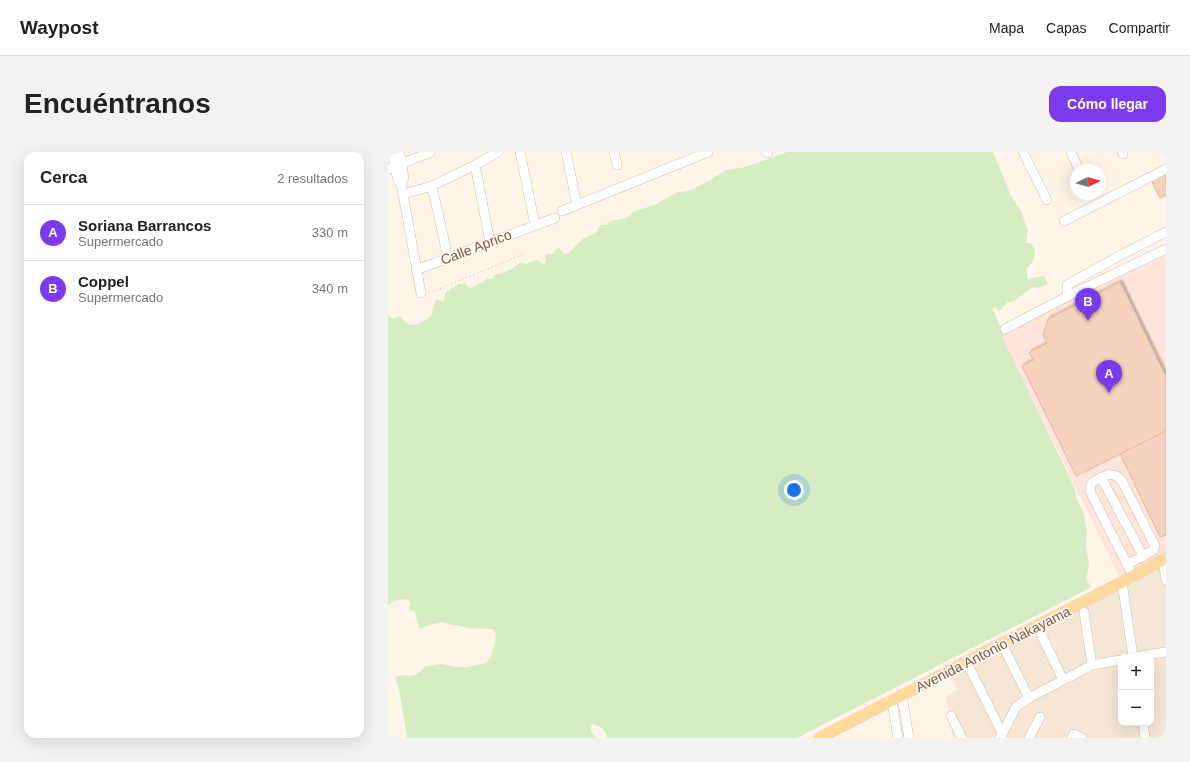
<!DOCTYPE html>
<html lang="es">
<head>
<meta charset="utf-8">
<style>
	body { margin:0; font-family:Helvetica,sans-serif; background:#f2f2f2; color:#222 }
	.controls { position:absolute; right:12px; bottom:12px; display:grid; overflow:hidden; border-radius:8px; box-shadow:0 4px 16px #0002 }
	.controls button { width:36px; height:36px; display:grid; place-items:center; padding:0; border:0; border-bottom:1px solid #e0e0e0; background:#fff; color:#222; font:20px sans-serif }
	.compass { position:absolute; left:682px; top:12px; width:36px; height:36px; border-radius:50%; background:#fff; box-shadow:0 4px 16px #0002; rotate:85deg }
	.you { position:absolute; left:406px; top:338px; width:14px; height:14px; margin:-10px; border:3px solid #fff; border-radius:50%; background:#1a73e8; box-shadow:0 0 0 6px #1a73e833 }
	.badge { display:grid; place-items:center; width:26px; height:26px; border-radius:50%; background:#7c3aed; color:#fff; font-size:13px; font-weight:700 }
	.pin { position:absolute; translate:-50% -33px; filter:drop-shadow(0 1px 2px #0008) }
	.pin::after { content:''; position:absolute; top:21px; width:14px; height:12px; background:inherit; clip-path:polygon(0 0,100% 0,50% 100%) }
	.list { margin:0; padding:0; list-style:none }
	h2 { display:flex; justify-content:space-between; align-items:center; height:52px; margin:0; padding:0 16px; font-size:17px }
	h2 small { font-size:13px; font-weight:400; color:#767676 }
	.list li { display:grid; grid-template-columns:26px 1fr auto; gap:12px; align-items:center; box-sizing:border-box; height:56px; padding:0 16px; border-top:1px solid #e0e0e0 }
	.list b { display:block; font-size:15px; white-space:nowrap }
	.list p { margin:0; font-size:13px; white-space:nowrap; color:#767676 }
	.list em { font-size:13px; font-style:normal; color:#767676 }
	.map { position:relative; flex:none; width:778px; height:586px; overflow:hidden; border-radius:12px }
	header { display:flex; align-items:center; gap:24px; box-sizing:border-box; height:56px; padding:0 20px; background:#fff; border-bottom:1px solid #e0e0e0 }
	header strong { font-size:19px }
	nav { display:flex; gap:22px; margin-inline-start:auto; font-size:14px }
	.intro { display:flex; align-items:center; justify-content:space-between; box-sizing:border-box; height:96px; padding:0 24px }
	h1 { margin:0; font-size:28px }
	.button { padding:10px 18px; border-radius:12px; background:#7c3aed; color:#fff; font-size:14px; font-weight:700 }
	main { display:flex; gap:24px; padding:0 24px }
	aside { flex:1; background:#fff; border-radius:12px; box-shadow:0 4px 16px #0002 }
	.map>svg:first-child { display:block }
</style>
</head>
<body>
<header>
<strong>Waypost</strong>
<nav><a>Mapa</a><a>Capas</a><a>Compartir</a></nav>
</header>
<div class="intro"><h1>Encuéntranos</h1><a class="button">Cómo llegar</a></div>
<main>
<aside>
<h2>Cerca<small>2 resultados</small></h2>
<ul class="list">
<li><span class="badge">A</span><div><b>Soriana Barrancos</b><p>Supermercado</p></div><em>330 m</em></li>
<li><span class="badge">B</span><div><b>Coppel</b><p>Supermercado</p></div><em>340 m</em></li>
</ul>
</aside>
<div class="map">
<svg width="778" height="586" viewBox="0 0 778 586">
	<defs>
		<filter id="shadow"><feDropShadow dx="2" dy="-2" stdDeviation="1" flood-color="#0004"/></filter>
	</defs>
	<rect width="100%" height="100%" fill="#fef5e8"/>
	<path fill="#f6e6d5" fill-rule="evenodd" d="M778 403V586H565L558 545 569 537 556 513ZM733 505H763V571H733Z"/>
	<polygon fill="#fee5db" points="778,97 778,408 734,430 611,179"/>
	<path fill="#d6edc4" d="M399 0H605L617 29 623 44 633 59 640 78 638 91H643C650 99 647 109 639 116V127L656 124 659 129V132L654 135 643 136 626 149 620 150 614 156V158L611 159 607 155 605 156V158L615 180V186L686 335 688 345 696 362 699 381 698 386V394L701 413 698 427 703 434 702 436 409 586H219C218 577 213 575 204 572L203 575V580L208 586H19L12 543 7 525C21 520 25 530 37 514L54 512 68 515H79L98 511 102 506 107 492 108 483 106 478 103 477 80 476 69 473H64L54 470 41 473 33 477 31 476 27 460 25 458 22 459 21 456 23 451 21 448C13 446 6 449 0 453V161L2 166H7L12 164C21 179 33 172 43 164L47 150 49 147 56 150 57 141 69 133 77 131 80 135 83 136 97 129 98 126 104 127 107 123 122 118 133 110 139 112 144 109 149 108 156 112 158 110 157 104 159 102H165L168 97 171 96 177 102 180 101 194 87 208 81 212 73H218L222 69 238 66 245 60 266 53 290 40 299 39 315 32 338 18 358 15Z"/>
	<g fill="#f5d2bd" stroke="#e9b89c" filter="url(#shadow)">
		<polygon points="778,21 778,43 772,46 763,28"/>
		<polygon points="732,130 778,225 778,279 688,324 634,214 646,208 641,201 659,191 655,183 660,167"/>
		<polygon points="778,279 778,383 772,385 732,302"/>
	</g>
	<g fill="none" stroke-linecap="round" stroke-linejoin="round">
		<defs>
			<g id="minor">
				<polyline points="4,0 10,29 13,32"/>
				<polyline points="132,0 147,73"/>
				<polyline points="178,0 189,53"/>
				<polyline points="226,0 229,13"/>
				<polyline points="378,0 380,1"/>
				<polyline points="635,0 659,48"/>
				<polyline points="683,0 691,18"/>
				<polyline points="734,0 735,2"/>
				<polyline points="12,3 16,26 13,32 15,42 33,141"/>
				<polyline points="87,13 102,90"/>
				<polyline points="0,17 43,0"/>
				<polyline points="44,34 60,106"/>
				<polyline points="15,42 44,34 87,13 110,0"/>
				<polyline points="174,59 320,0"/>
				<polyline points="676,69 778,17"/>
				<polyline points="778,80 729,105 679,133 679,140 684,142 778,97"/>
				<polyline points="28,118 167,66"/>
				<polyline points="617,177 684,142"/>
				<polyline points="713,325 755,404"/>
				<polyline points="775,408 778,428"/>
				<polyline points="740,412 766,398 767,394 734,329 729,324 721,322 705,330 703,332 702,339 745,424"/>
				<polyline points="734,430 745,505"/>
				<polyline points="696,460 704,513"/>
				<polyline points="652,480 675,528"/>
				<polyline points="617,498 641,546"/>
				<polyline points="746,505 778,500"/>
				<polyline points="582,517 614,581"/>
				<polyline points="514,544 521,586"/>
				<polyline points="504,549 510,586"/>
				<polyline points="563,564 574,586"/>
				<polyline points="755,571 757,586"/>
				<polyline points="612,586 628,555 641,546 704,513 733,508"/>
				<polyline points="641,586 652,565"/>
				<polyline points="684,586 686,582 694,586"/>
			</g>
			<polyline id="major" points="431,586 734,430 778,406"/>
		</defs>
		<use href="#minor" stroke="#d1bcac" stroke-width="10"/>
		<use href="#major" stroke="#dcd4d0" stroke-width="12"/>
		<polyline stroke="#dbb5a0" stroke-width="1" stroke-dasharray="1 3" stroke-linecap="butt" points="41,141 136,102"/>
		<use href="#minor" stroke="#fff" stroke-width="9"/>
		<use href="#major" stroke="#ffd99d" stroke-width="11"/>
	</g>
	<g text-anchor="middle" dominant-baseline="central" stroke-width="3.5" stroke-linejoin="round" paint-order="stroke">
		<g font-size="14" fill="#7a5a49" stroke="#fff8ef">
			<text transform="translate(88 95) rotate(-21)">Calle Aprico</text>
			<text transform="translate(605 497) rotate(-27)">Avenida Antonio Nakayama</text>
		</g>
	</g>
</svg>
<div class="controls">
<button>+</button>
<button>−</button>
</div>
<svg class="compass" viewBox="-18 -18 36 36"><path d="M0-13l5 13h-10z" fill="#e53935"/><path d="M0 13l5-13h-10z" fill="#767676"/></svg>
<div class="you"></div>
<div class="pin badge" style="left:721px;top:241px">A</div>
<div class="pin badge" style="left:700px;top:169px">B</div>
</div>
</main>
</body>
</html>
